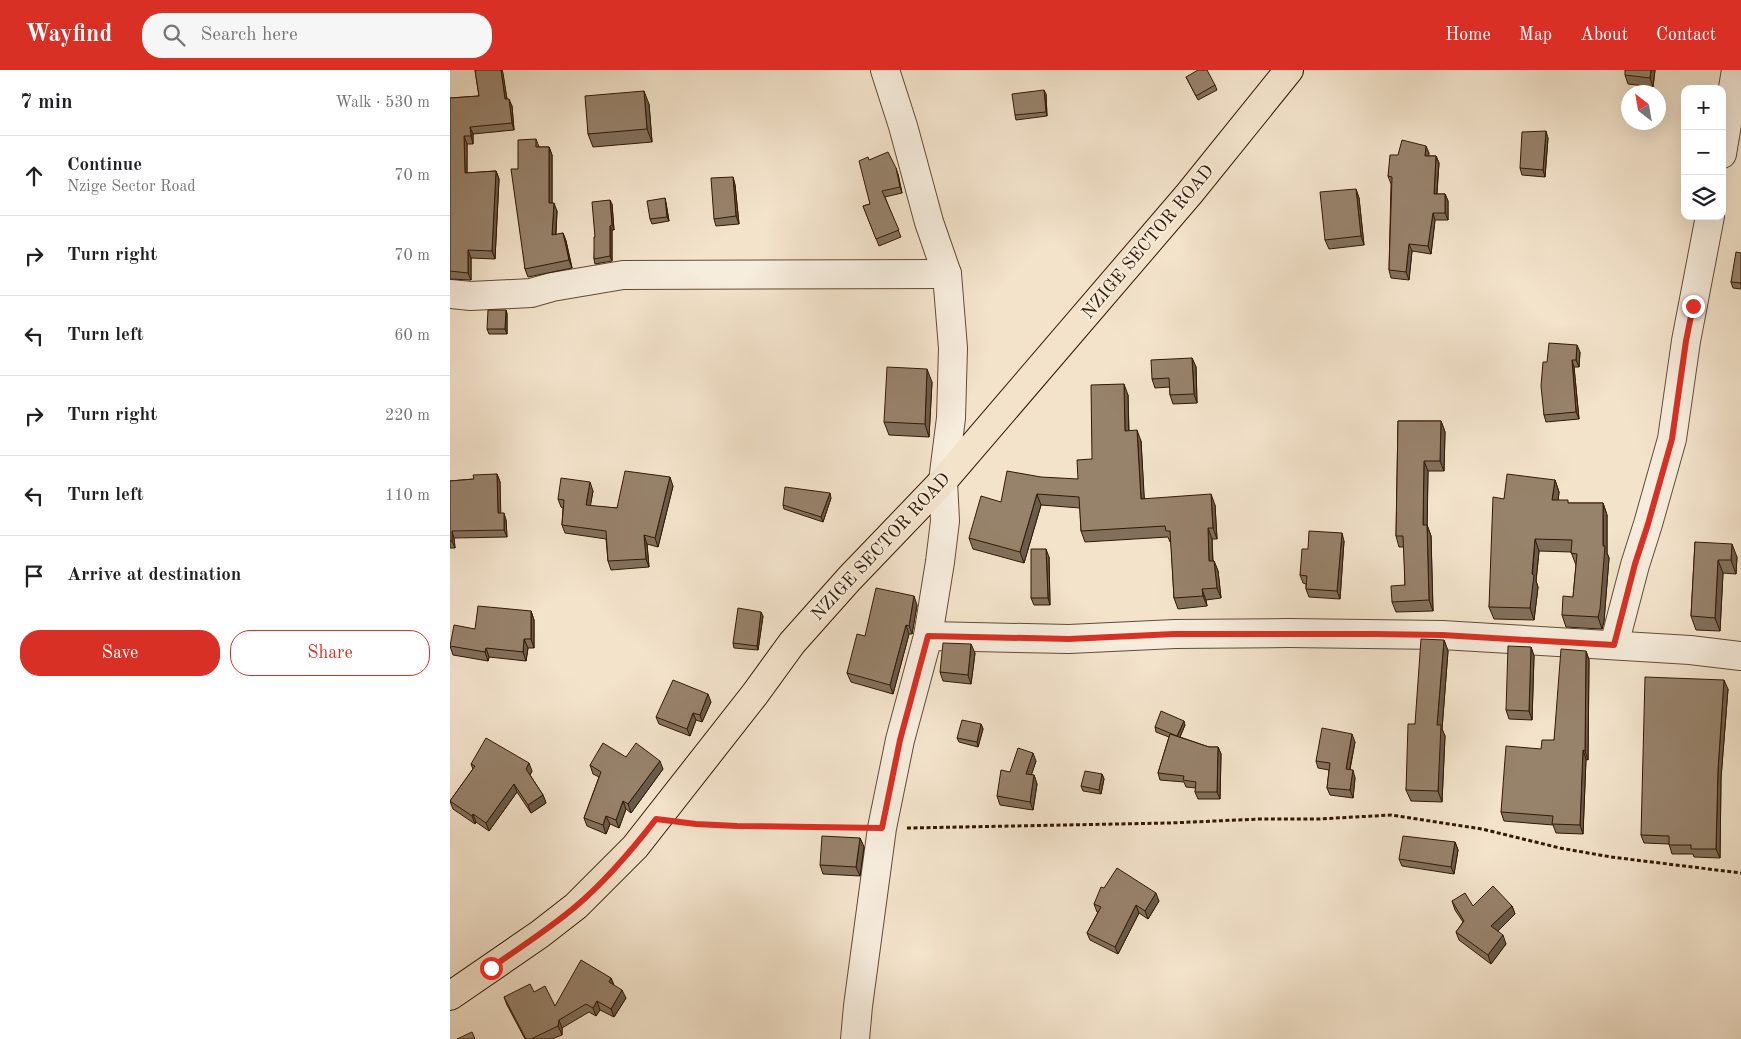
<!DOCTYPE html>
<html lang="en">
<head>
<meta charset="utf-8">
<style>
	body { margin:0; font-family:"Old Standard TT",serif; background:#f6f6f6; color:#202124 }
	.controls { position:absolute; right:15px; top:15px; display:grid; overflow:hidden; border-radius:10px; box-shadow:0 5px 20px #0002 }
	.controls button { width:45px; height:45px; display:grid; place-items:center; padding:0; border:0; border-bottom:1px solid #e0e0e0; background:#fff; color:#202124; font:25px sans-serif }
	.compass { position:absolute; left:1171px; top:15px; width:45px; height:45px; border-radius:50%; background:#fff; box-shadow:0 5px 20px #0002; rotate:329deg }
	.stop { position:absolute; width:15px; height:15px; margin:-11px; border:4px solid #d93025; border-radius:50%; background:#fff }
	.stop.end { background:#d93025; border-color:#fff; box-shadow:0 1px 5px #0008 }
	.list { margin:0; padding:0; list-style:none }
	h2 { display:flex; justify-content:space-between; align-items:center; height:65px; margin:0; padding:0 20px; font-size:21px }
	h2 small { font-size:16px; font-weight:400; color:#757577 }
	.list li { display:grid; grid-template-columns:32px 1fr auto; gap:15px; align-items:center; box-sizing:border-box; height:80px; padding:0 20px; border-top:1px solid #e0e0e0 }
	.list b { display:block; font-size:19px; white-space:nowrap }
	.list p { margin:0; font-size:16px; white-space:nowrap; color:#757577 }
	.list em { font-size:16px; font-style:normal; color:#757577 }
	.actions { display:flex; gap:10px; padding:15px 20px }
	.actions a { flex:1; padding:11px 0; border:1px solid #d93025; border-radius:20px; text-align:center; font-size:18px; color:#d93025 }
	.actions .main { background:#d93025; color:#fff }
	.icon { flex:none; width:28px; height:28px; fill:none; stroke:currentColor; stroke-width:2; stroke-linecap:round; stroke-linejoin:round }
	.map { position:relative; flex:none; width:1291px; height:969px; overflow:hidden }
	header { display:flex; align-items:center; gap:30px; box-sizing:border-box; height:70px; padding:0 25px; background:#d93025; color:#fff }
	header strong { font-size:24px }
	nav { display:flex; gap:28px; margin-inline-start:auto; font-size:18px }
	.search { width:350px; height:45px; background:#f6f6f6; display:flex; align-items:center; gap:12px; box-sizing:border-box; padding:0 18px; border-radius:20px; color:#757577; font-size:19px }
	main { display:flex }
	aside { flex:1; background:#fff }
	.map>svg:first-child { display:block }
</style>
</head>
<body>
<header>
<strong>Wayfind</strong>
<div class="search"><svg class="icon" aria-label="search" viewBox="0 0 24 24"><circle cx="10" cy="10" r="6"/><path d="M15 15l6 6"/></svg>Search here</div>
<nav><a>Home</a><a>Map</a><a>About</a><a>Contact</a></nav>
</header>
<main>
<aside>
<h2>7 min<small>Walk · 530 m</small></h2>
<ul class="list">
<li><svg class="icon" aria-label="ahead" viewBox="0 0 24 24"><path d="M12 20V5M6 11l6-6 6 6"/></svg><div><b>Continue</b><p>Nzige Sector Road</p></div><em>70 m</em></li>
<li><svg class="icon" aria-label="right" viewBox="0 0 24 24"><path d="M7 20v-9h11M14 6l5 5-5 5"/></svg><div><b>Turn right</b></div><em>70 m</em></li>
<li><svg class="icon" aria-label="left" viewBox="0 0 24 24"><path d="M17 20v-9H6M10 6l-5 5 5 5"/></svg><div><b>Turn left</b></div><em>60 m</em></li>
<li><svg class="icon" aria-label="right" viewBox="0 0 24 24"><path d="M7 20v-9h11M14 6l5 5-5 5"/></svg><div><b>Turn right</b></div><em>220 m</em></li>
<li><svg class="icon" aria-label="left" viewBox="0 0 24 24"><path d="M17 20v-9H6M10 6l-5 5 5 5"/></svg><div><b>Turn left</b></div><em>110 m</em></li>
<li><svg class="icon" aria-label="arrive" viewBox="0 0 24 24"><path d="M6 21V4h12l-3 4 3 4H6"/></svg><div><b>Arrive at destination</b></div></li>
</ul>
<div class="actions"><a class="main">Save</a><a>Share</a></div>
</aside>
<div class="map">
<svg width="1291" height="969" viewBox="0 0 1291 969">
	<rect width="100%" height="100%" fill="#f3e3cb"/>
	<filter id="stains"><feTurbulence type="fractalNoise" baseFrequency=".004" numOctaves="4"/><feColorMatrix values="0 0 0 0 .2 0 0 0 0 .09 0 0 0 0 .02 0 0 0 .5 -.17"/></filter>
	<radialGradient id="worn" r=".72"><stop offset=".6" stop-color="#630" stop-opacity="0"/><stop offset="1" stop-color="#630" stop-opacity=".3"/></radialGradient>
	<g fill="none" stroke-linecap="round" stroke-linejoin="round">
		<defs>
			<g id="minor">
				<polyline points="1272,84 1286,0"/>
				<polyline points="0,224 21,226 81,223 102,217 173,205 497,204"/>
				<polyline points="478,566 619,569 725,564 839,563 992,565 1240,580 1291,586"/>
				<polyline points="1164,575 1185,495 1198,454 1222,369 1236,271 1260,146"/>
				<polyline points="405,969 408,936 432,758 450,670 478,566 490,492 495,451 493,411 501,348 503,278 497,204 479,152 453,56 435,0"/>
			</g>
			<polyline id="major" points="0,926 90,864 126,836 185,777 305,624 342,573 399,509 493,411 739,124 839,0"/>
		</defs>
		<use href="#minor" stroke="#634b35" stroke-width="30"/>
		<use href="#major" stroke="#331803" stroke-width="30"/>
		<g stroke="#331803" stroke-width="3" stroke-dasharray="4 2.5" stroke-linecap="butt">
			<polyline points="234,753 287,756 408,758"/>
			<polyline points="457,758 720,753 810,749 869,749 941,745 1032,759 1110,778 1161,787 1291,803"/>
		</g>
		<use href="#minor" stroke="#f7eddd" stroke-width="28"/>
		<use href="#major" stroke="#f3e3cb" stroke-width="28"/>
	</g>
	<g fill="#82705c" stroke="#331803">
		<polygon points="25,0 52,0 57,29 62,36 64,60 23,64 23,74 17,74 17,103 46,101 49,109 45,189 21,188 21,210 0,209 0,28 29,26"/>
		<polygon points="1205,0 1203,17 1178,14 1175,5"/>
		<polygon points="736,7 765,15 767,20 748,30"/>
		<polygon points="596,24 597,46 566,50 565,45"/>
		<polygon points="199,34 202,72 143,77 138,64"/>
		<polygon points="1098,68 1095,107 1072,105 1070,98"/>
		<polygon points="86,69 89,77 99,77 102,85 102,133 107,141 106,165 113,163 116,171 122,198 78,207 75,199 68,99"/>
		<polygon points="979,83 978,86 986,86 989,93 987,124 995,124 998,131 998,150 985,150 981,184 962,181 959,210 941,208 939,200 941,114 938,106 948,85"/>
		<polygon points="419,90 448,104 452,123 435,127 451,167 429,176 413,136 420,134"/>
		<polygon points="283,107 285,115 289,154 266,156 264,149"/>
		<polygon points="906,119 909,128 914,175 879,179 875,170"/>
		<polygon points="215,128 216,133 219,151 202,154 200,149"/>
		<polygon points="162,134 164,160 162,160 162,191 145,194 144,189 145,167"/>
		<polygon points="1291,183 1291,219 1283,218 1281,212"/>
		<polygon points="56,240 57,244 57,264 39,264 37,259"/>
		<polygon points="1130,282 1129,297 1124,297 1129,349 1096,352 1094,345 1097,292"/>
		<polygon points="742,288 746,297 747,333 723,334 720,325 720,317 705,318 702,309"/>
		<polygon points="482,312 479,367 439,365 434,352"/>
		<polygon points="678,325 679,361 691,371 694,429 765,435 767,469 762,469 763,491 764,491 768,501 771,528 756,530 757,536 728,539 724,528 721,472 720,472 718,467 635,472 631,461 630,438 591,435 574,493 523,479 519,468 551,432 628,409 642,389"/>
		<polygon points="948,351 991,351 995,362 994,401 978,401 977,455 981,466 983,541 946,542 942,532 955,515 954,477 949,477 946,466"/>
		<polygon points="47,404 50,412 50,443 56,450 57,467 4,468 5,478 0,478 0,411 24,409"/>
		<polygon points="1105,410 1109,422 1108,430 1119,433 1153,433 1157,445 1157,483 1159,488 1154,551 1152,559 1116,557 1112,545 1123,527 1126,495 1121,482 1089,481 1086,511 1088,517 1084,550 1044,549 1039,537 1054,429"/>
		<polygon points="223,416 208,477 197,474 199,497 161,500 158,491 156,469 115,463 112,455 113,438 111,437 108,429 143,421 140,436 167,438"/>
		<polygon points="381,428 373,452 334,439 333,435"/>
		<polygon points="894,471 890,529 859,527 856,519 856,514 853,513 850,505 858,479"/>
		<polygon points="1245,472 1287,487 1286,504 1273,503 1270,561 1246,560 1241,546"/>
		<polygon points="599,487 600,535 584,535 581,528"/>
		<polygon points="467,535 462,564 459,564 443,624 401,612 397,603 415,566"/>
		<polygon points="81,541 84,550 84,578 78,578 76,591 39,587 38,591 3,585 0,576 25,559"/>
		<polygon points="313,546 308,580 284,578 283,573"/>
		<polygon points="994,570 998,581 992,659 995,666 992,732 961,731 956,720 965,654"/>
		<polygon points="1081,577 1084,586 1082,650 1059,649 1056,640"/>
		<polygon points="1136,581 1139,590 1138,690 1136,689 1133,764 1106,763 1103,755 1054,751 1051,742 1091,679 1104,670"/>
		<polygon points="525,583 521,614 493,611 490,602"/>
		<polygon points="1278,619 1271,708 1270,788 1244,787 1243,784 1222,784 1219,774 1194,773 1191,765"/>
		<polygon points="261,632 252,652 246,650 240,666 209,654 206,647"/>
		<polygon points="531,654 533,659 528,677 509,672 507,668"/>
		<polygon points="735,655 730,667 759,677 768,677 771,684 770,729 748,729 745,722 746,718 736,717 734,712 710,710 708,703 719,667 706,662 705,657"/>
		<polygon points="905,672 900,700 905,708 903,728 880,725 877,718 879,700 868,698 866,691"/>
		<polygon points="176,687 213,699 181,743 176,739 169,758 160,754 156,764 137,756 134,748 149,707 143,704 140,695"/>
		<polygon points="586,691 581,705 584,705 587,714 583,740 550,735 547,726 560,702"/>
		<polygon points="21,694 82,701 80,705 93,725 96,733 81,743 67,722 39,761 26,752 25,754 3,739 0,731 23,699"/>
		<polygon points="652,704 654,709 651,724 633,721 631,716"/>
		<polygon points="410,768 414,777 410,806 373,804 370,795"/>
		<polygon points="1005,772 1008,780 1004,804 952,796 949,789"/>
		<polygon points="654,818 709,831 698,849 689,843 668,884 640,870 637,863 648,842 647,842 644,834"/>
		<polygon points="1002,831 1023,836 1062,836 1065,844 1048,861 1056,874 1041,894 1009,870 1006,862 1013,852 1005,840"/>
		<polygon points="161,908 164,915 176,928 164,947 150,940 146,946 139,942 112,958 112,965 102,969 75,969 57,935 54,927 84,922 105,936"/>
	</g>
	<g fill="#6a5b4b" stroke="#331803">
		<polygon points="51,0 52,0 53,3 58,36 55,29"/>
		<polygon points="1201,0 1205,0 1203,17 1200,8"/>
		<polygon points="594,20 596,24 597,46 596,42"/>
		<polygon points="194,21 199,34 202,72 197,59"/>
		<polygon points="59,29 62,36 64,60 62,53"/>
		<polygon points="20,57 23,64 23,74 21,66"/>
		<polygon points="1096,61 1098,68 1095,107 1093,100"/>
		<polygon points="14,66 17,74 17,111 15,103"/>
		<polygon points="976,76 979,83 978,93 975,86"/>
		<polygon points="99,77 102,85 102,141 99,133"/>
		<polygon points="986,86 989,93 986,132 984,124"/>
		<polygon points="446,98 448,104 452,123 450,117"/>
		<polygon points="46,101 49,109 45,189 42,181"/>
		<polygon points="283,107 285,115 289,154 286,146"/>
		<polygon points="906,119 909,128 914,175 911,166"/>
		<polygon points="995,124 998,131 998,150 995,143"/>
		<polygon points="215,128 216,133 219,151 217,147"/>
		<polygon points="160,130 162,134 164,160 162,155"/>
		<polygon points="104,133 107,141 105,174 102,165"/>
		<polygon points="983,143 985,150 981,184 978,176"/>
		<polygon points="160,156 162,160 162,191 160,186"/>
		<polygon points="113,163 116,171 122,198 119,190"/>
		<polygon points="959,174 962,181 959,210 956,202"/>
		<polygon points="18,180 21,188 21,210 18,203"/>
		<polygon points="56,240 57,244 57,264 55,259"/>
		<polygon points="1127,275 1130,282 1129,297 1126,290"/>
		<polygon points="742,288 746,297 747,333 744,324"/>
		<polygon points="1122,290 1124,297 1129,349 1126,342"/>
		<polygon points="477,299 482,312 479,367 475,354"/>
		<polygon points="674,314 678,325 679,372 675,361"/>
		<polygon points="991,351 995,362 994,401 990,391"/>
		<polygon points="687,360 691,371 695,440 691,429"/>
		<polygon points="974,391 978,401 977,466 973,455"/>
		<polygon points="47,404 50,412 51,451 48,443"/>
		<polygon points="220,407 223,416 208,477 205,468"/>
		<polygon points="1105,410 1109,422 1107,442 1102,430"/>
		<polygon points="140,412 143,421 139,444 136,435"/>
		<polygon points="380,423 381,428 373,452 371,447"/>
		<polygon points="587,424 591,435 574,493 570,482"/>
		<polygon points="761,424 765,435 767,469 763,458"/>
		<polygon points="1153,433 1157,445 1157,483 1159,488 1154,551 1152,559 1148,547 1153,476"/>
		<polygon points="54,443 56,450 57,467 54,460"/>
		<polygon points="977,455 981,466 983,541 979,530"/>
		<polygon points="758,458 762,469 763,502 759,491"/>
		<polygon points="2,461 4,468 5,478 2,471"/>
		<polygon points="892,463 894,471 890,529 887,521"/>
		<polygon points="194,465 197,474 199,497 196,489"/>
		<polygon points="1085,469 1089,481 1086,511 1088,517 1084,550 1080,538"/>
		<polygon points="1282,474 1287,487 1286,504 1281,490"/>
		<polygon points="596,479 599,487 600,535 598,528"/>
		<polygon points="1268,490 1273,503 1270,561 1265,548"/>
		<polygon points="764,491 768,501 771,528 767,518"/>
		<polygon points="752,519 756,530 757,536 753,526"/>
		<polygon points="464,526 467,535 462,564 459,556"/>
		<polygon points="81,541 84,550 84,578 81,569"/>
		<polygon points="311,542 313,546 308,580 307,576"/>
		<polygon points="456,555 459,564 443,624 440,615"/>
		<polygon points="74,569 78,578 76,591 73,582"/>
		<polygon points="994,570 998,581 992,659 995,666 992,732 988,721 987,655"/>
		<polygon points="521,574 525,583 521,614 518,605"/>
		<polygon points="1081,577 1084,586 1082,650 1079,641"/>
		<polygon points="36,578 39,587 38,591 35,582"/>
		<polygon points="1136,581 1139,590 1138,690 1135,681"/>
		<polygon points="1274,610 1278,619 1271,708 1270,788 1266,779 1268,700"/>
		<polygon points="258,624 261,632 252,652 250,645"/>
		<polygon points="243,643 246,650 240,666 237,659"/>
		<polygon points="734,651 735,655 728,671 727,667"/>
		<polygon points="531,654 533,659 528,677 527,672"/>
		<polygon points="902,664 905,672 898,707 896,699"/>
		<polygon points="768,677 771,684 770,729 767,722"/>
		<polygon points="1133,680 1136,689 1133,764 1130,755"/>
		<polygon points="583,683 586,691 579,712 576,704"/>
		<polygon points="210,691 213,699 181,743 178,734"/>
		<polygon points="79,693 82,701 79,707 76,699"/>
		<polygon points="903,700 905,708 903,728 900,720"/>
		<polygon points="652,704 654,709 651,724 649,720"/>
		<polygon points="584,705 587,714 583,740 580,732"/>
		<polygon points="64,714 67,722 39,761 36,753"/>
		<polygon points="93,725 96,733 81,743 78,735"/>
		<polygon points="173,731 176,739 169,758 166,750"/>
		<polygon points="23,744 26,752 25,754 22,746"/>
		<polygon points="156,746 160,754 156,764 153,755"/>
		<polygon points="410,768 414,777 410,806 406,797"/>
		<polygon points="1005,772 1008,780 1004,804 1001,797"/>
		<polygon points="706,823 709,831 698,849 695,841"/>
		<polygon points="686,835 689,843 668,884 665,877"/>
		<polygon points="1062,836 1065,844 1044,865 1041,856"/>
		<polygon points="1053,865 1056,874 1041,894 1038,885"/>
		<polygon points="161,908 164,916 159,912"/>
		<polygon points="172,920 176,928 164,947 161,939"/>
		<polygon points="147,931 150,940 146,946 143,938"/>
		<polygon points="109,950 112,958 112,965 108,956"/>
	</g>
	<g fill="#97826b" stroke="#331803">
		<polygon points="25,0 51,0 55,29 59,29 62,53 20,57 21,66 14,66 15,103 46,101 42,181 18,180 18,203 0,201 0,28 29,26"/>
		<polygon points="748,0 757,0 765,15 746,26 736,7"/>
		<polygon points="1175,0 1201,0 1200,8 1175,5"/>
		<polygon points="594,20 596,42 565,45 562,24"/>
		<polygon points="194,21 197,59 138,64 135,26"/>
		<polygon points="1096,61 1093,100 1070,98 1072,62"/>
		<polygon points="86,69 86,77 99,77 99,133 104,133 102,165 113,163 119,190 75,199 61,99 68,99 68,70"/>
		<polygon points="952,70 976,76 975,86 986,86 984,124 995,124 995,143 983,143 978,176 959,174 956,202 939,200 942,107 938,106 940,85 948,85"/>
		<polygon points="438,82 446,98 450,117 432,121 449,160 426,169 413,136 420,134 409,91 418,87 419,90"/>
		<polygon points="283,107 286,146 264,149 261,108"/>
		<polygon points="906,119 911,166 875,170 870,122"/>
		<polygon points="215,128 217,147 200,149 197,131"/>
		<polygon points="160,130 162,155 160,156 160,186 144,189 144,167 145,167 142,132"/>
		<polygon points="1286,182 1291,183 1291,213 1281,212"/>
		<polygon points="38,240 56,240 55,259 37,259"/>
		<polygon points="1099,273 1127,275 1126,290 1122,290 1126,342 1094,345 1091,316 1093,292 1097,292"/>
		<polygon points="742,288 744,324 720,325 719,308 702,309 701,290"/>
		<polygon points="437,297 477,299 475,354 434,352"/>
		<polygon points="674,314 675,361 687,360 691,429 761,424 763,458 758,458 759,491 764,491 767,518 752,519 753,526 724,528 720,461 716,461 715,456 631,461 629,427 587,424 570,482 519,468 531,426 551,432 557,401 591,407 628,409 627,390 642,389 641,315"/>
		<polygon points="948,351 991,351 990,391 974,391 973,455 977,455 979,530 942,532 941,516 955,515 953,466 946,466"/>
		<polygon points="175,401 220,407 205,468 194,465 196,489 158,491 156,461 112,455 114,430 108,429 111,408 140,412 136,435 167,438"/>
		<polygon points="47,404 48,443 54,443 54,460 2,461 2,471 0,471 0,411 24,409 23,405"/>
		<polygon points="1057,404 1105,410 1102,430 1118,430 1118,433 1153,433 1153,476 1155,476 1150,539 1148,547 1112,545 1113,526 1123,527 1127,484 1121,483 1122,470 1085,469 1082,504 1084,505 1080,538 1039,537 1043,427 1054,429"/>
		<polygon points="335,417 380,423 371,447 333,435"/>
		<polygon points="859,461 892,463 887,521 856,519 857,506 850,505 852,479 858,479"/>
		<polygon points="1245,472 1282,474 1281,490 1268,490 1265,548 1241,546"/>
		<polygon points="581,479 596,479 598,528 581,528"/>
		<polygon points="426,518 464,526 459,556 456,555 440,615 397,603 407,564 415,566"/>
		<polygon points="28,536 81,541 81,569 74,569 73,582 36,578 35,582 0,576 4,555 25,559"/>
		<polygon points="288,538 311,542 307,576 283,573"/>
		<polygon points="971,569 994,570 987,655 991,655 988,721 956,720 958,654 965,654"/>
		<polygon points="493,573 521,574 518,605 490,602"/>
		<polygon points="1058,576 1081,577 1079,641 1056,640"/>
		<polygon points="1111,579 1136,581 1135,681 1133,680 1130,755 1102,754 1103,746 1051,742 1056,676 1091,679 1092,670 1104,670"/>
		<polygon points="1195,607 1274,610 1268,700 1266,779 1241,779 1241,775 1219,775 1219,766 1191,765"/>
		<polygon points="223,610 258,624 250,645 243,643 237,659 206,647"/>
		<polygon points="711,641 734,651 727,666 705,657"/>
		<polygon points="512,650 531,654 527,672 507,668"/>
		<polygon points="872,658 902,664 896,699 903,700 900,720 877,718 880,693 866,691"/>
		<polygon points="720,664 759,677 768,677 767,722 745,722 746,712 733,710 734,706 708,703"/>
		<polygon points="36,668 79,693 76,699 93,725 78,735 64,714 36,753 23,744 22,746 0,731 25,696 21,694"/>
		<polygon points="153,673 176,687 186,673 210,691 178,734 173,731 166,750 156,746 153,755 134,748 151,702 140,695"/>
		<polygon points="568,678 583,683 576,704 584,705 580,732 547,726 551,700 560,702"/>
		<polygon points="635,701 652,704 649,720 631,716"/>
		<polygon points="372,766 410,768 406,797 370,795"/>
		<polygon points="953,766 1005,772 1001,797 949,789"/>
		<polygon points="667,798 706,823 695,841 686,835 665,877 637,863 651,837 644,834 651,817 654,818"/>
		<polygon points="1043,816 1062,836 1041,856 1053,865 1038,885 1006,862 1014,851 1002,831 1015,823 1023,836"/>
		<polygon points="131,890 161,908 159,912 172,920 161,939 147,931 143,938 136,934 109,950 108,956 81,969 76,969 54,927 80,914 84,922 95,916 105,936"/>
		<polygon points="22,962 25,969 7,969"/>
	</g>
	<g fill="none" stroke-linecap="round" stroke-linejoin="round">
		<path stroke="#d93025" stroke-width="6" d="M41 898C69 878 99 859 125 837 156 811 182 780 206 749L246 754 287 756 432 758 450 670 478 566 619 569 724 564H924L992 565 1164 575 1185 494 1198 454 1222 369 1236 271 1243 236"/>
	</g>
	<g text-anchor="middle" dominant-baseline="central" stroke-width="4" stroke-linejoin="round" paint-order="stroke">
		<g font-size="18" fill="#331803" stroke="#f7eddd">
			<text transform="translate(698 172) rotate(-50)">NZIGE SECTOR ROAD</text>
			<text transform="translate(431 477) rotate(-47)">NZIGE SECTOR ROAD</text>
		</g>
	</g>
	<rect width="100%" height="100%" filter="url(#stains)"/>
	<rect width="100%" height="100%" fill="url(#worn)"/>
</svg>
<div class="controls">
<button>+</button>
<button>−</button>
<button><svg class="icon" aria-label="layers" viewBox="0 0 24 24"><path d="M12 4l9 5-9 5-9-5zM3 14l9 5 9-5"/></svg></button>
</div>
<svg class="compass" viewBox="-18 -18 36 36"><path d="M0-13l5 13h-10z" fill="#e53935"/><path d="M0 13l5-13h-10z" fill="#757577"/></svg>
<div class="stop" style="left:41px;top:898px"></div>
<div class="stop end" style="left:1243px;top:236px"></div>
</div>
</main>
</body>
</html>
